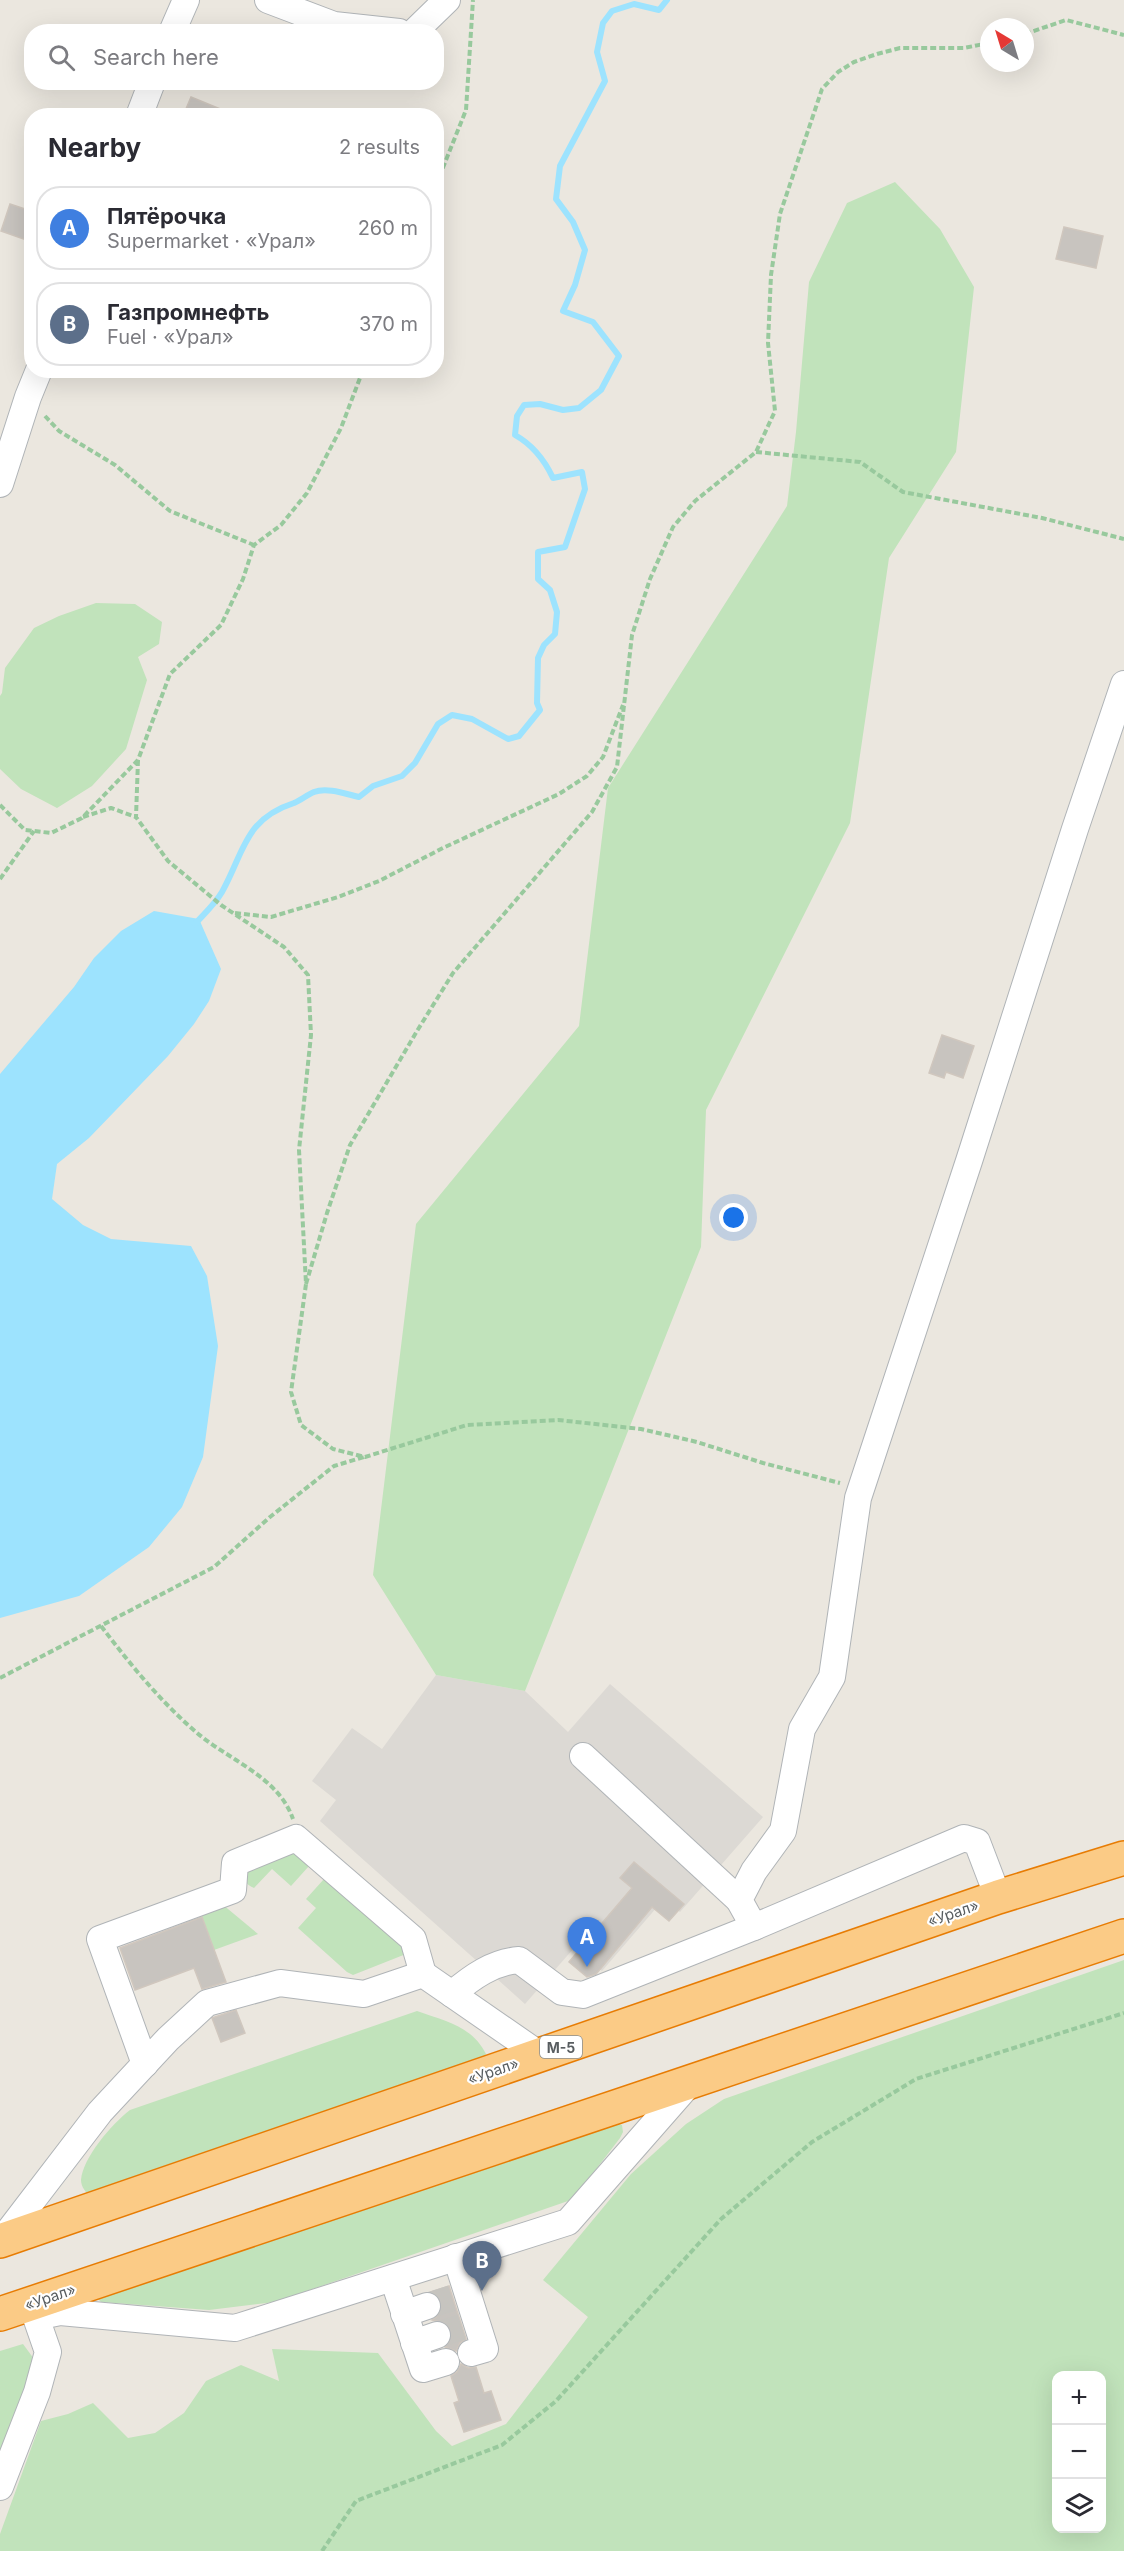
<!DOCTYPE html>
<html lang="en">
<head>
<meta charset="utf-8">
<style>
	body { margin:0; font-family:Inter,sans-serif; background:#f7f7f7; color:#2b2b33 }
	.controls { position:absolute; right:18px; bottom:18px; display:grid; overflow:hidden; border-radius:12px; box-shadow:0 6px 24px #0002 }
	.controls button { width:54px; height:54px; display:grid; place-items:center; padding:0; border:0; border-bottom:2px solid #e1e1e2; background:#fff; color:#2b2b33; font:30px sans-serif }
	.compass { position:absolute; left:980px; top:18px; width:54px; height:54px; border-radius:50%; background:#fff; box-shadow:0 6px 24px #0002; rotate:322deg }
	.you { position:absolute; left:734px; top:1218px; width:21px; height:21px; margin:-15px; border:4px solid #fff; border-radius:50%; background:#1a73e8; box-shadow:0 0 0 9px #1a73e833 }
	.badge { display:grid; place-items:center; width:39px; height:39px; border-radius:50%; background:#d93025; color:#fff; font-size:20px; font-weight:700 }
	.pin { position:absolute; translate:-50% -50px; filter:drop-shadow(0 2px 3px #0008) }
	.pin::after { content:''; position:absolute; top:32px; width:21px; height:18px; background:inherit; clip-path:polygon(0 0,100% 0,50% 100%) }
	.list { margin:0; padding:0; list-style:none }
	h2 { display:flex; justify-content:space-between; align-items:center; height:78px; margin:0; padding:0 24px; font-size:26px }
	h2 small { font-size:20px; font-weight:400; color:#7c7c81 }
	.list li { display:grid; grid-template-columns:39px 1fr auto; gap:18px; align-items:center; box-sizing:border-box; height:84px; margin:0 12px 12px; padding:0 12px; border:2px solid #e1e1e2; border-radius:24px }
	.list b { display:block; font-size:22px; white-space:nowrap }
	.list p { margin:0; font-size:20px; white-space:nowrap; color:#7c7c81 }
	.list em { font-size:20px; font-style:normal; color:#7c7c81 }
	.icon { flex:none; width:33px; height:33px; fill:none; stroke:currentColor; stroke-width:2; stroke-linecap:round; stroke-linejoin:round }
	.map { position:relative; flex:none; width:1124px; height:2551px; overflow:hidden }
	.search { position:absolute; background:#fff; box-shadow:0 6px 24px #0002; left:24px; top:24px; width:420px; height:66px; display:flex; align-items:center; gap:15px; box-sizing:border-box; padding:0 21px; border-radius:24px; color:#7c7c81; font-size:22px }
	.panel { position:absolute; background:#fff; box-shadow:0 6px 24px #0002; left:24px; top:108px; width:420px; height:270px; border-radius:24px }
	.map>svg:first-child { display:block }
</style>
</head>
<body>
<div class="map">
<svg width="1124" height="2551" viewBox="0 0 1124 2551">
	<rect width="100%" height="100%" fill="#ebe7df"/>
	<polygon fill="#dcd9d4" points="436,1675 525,1691 568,1732 610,1684 763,1817 680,1912 664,1899 602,1971 574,1948 525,2004 320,1821 336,1800 312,1781 352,1728 382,1749"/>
	<g fill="#c1e3bb" fill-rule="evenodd">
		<polygon points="895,182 940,229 974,287 956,452 889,558 850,823 706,1110 701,1247 525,1691 436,1675 373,1575 416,1224 579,1026 608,788 787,506 796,432 809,282 847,203"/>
		<polygon points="96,603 135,604 162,622 159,644 138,657 147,680 126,749 92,786 57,808 21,789 0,769 0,696 2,693 5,668 34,628 59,616"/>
		<path d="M293 1849 405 1944 406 1954 353 1975 347 1972 298 1928 316 1908 306 1899 324 1879 309 1866 291 1886 272 1869 254 1888C245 1884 244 1880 244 1871Z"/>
		<polygon points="222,1904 258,1934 214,1950 201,1913"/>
		<path d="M1124 1960V2551H0V2534L41 2421 68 2414 93 2403 128 2438 155 2433 184 2413 206 2381 241 2365 279 2381 272 2349 378 2353 436 2431 452 2446 506 2424 588 2317 543 2280 631 2174 686 2124 724 2099ZM1056 2376H1102V2528H1056Z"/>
		<path d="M417 2011C445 2021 472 2026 486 2054L479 2065 90 2197C86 2192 81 2187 81 2180 83 2157 112 2124 130 2110Z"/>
		<polygon points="616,2123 622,2125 623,2132 620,2138 577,2194 568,2201 275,2302 209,2310 101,2302 98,2299"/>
		<polygon points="23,2344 34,2359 0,2466 0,2351"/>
	</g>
	<polygon fill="#9de3fe" points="154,911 199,919 221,969 209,1001 194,1024 168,1056 89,1138 57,1164 52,1199 83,1225 111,1239 191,1246 207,1276 218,1346 203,1457 182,1507 149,1547 79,1596 0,1618 0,1074 74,987 94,958 121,931"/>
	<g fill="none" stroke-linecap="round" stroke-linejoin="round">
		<path stroke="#9de3fe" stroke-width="6" d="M195 924C204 914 215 904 222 892 244 853 244 819 294 803 301 800 307 795 314 792 327 787 346 794 359 797L373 786 402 776 415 763 438 724 452 715 472 719 508 739 519 736 540 710 537 703 538 658 544 645 555 634 557 612 550 590 538 579V552L565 547 585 489 582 472 553 478C544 459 533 445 515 435L517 416 524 405 540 404 563 410 579 408 601 390 619 356 593 322 563 311 575 285 585 250 573 222 556 199 560 166 605 81 597 52 603 23 612 11 634 4 659 10 667 0"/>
	</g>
	<g fill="#c8c4bf" stroke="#d0c7be" stroke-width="1.5">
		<polygon points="191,97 235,115 235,116 183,116"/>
		<polygon points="10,204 28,210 25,218 32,220 32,242 1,231"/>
		<polygon points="1064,227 1103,236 1096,268 1056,259"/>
		<polygon points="942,1035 974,1046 963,1078 946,1072 944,1078 929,1073"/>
		<polygon points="634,1862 684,1904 669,1921 652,1907 596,1974 587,1977 569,1962 632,1888 620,1878"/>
		<polygon points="202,1917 226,1982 202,1989 194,1968 135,1990 120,1948"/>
		<polygon points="236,2010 245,2033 221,2042 212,2018"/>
		<polygon points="449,2286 466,2339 460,2343 456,2351 445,2347 452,2337 447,2324 432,2320 439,2315 442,2308 441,2301 431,2292"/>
		<polygon points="461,2364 468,2368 476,2367 484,2393 491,2391 501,2420 464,2432 454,2403 459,2401 451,2376 457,2372"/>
	</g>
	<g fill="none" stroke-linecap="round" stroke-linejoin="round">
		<g stroke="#c6c4bf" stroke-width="26" stroke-dasharray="26 13" stroke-linecap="butt">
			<polyline points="427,2306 452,2298"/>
			<polyline points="437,2335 462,2327"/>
		</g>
		<defs>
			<g id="minor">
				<polyline points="268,0 334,25 399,32"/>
				<polyline points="172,32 186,0"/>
				<polyline points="414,32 447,0"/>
				<polyline points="139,116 152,82"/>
				<polyline points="0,484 28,397 39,370"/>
				<polyline points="583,1756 739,1900"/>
				<polyline points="998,1897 977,1842 964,1838 754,1927 739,1900 754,1871 783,1831 802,1729 832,1677 858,1498 969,1161 1075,829 1124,684"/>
				<path d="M452 1994C472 1977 493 1962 519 1960L562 1992 583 1995 754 1927"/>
				<polyline points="145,2064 100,1939 233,1890 235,1863 296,1838 413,1939 423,1974"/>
				<polyline points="2,2240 100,2112 168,2039 207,2003 280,1983 364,1994 423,1974 540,2055"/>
				<polyline points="456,2257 485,2349 471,2353"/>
				<polyline points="393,2278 423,2369 446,2362"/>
				<polyline points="404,2314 427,2306"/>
				<polyline points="36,2317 60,2312 235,2328 568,2222 689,2084"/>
				<polyline points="414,2343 437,2335"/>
				<polyline points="0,2487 37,2392 48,2352 31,2303"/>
			</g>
			<g id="highway">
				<polyline points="0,2241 998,1897 1124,1858"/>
				<polyline points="0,2314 1124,1936"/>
			</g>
		</defs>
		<use href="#minor" stroke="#b0b4b7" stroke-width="28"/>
		<use href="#highway" stroke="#e77c04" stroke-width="36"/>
		<g stroke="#98c99d" stroke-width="4" stroke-dasharray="6 3" stroke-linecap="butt">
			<polyline points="1025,34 1066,20 1124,35"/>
			<polyline points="436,185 466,110 473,0"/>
			<polyline points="45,416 59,431 115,465 170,511 254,545"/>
			<polyline points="756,452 860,462 903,492 1042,518 1124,539"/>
			<polyline points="138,760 136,817 168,861 221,905 284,947 308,975 311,1035 299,1150 306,1284 291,1392 301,1425 333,1449 365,1457 467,1425 558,1420 641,1429 697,1442 763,1463 840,1483"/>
			<polyline points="0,805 25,830 51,833 82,818 138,760 170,674 221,625 243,579 254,545 281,525 307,493 341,428 363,370"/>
			<polyline points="83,817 111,808 136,817"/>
			<polyline points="0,879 34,831"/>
			<polyline points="235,913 271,917 338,897 379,881 443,848 559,794 587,776 603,757 623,705"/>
			<polyline points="306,1284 327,1213 350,1145 417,1031 453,973 592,812 617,767 632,635 650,579 673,527 695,501 756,452 775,411 768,343 771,275 780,214 822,89 838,72 854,62 877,54 900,48 964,48 989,43"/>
			<path d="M101 1626C130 1664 160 1701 196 1732 228 1760 278 1776 293 1819"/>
			<polyline points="0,1678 214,1567 270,1517 334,1466 364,1457"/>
			<polyline points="322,2551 356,2501 502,2445 556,2401 721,2219 812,2142 916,2079 1124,2013"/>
		</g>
		<use href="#minor" stroke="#fff" stroke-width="26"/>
		<use href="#highway" stroke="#fbcb86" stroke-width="33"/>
	</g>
	<g text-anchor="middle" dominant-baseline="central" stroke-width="4.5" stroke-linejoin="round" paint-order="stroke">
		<rect fill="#fff" stroke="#8a8e90" stroke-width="1.5" x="540" y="2036" width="42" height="22" rx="4.5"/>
		<g font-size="14" font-weight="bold" fill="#585d60">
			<text x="561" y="2047">М-5</text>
		</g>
		<g font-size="15" fill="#585d60" stroke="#fff">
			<text transform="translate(953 1913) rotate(-19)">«Урал»</text>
			<text transform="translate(493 2071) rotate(-19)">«Урал»</text>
			<text transform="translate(50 2297) rotate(-19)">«Урал»</text>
		</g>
	</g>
</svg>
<div class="controls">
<button>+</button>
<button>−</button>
<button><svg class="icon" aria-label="layers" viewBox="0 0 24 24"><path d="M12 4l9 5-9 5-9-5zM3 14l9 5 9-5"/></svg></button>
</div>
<svg class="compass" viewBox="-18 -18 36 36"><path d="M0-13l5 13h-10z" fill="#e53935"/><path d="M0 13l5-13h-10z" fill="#7c7c81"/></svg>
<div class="you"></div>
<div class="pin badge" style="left:587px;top:1967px;background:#3f7fe0">A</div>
<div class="pin badge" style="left:482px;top:2291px;background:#5c6f8a">B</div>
<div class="search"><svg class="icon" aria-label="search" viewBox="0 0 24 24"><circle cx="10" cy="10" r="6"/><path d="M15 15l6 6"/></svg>Search here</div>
<section class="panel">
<h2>Nearby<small>2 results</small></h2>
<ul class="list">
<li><span class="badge" style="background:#3f7fe0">A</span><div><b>Пятёрочка</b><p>Supermarket · «Урал»</p></div><em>260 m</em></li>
<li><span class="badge" style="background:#5c6f8a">B</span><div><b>Газпромнефть</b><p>Fuel · «Урал»</p></div><em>370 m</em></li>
</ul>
</section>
</div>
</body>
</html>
